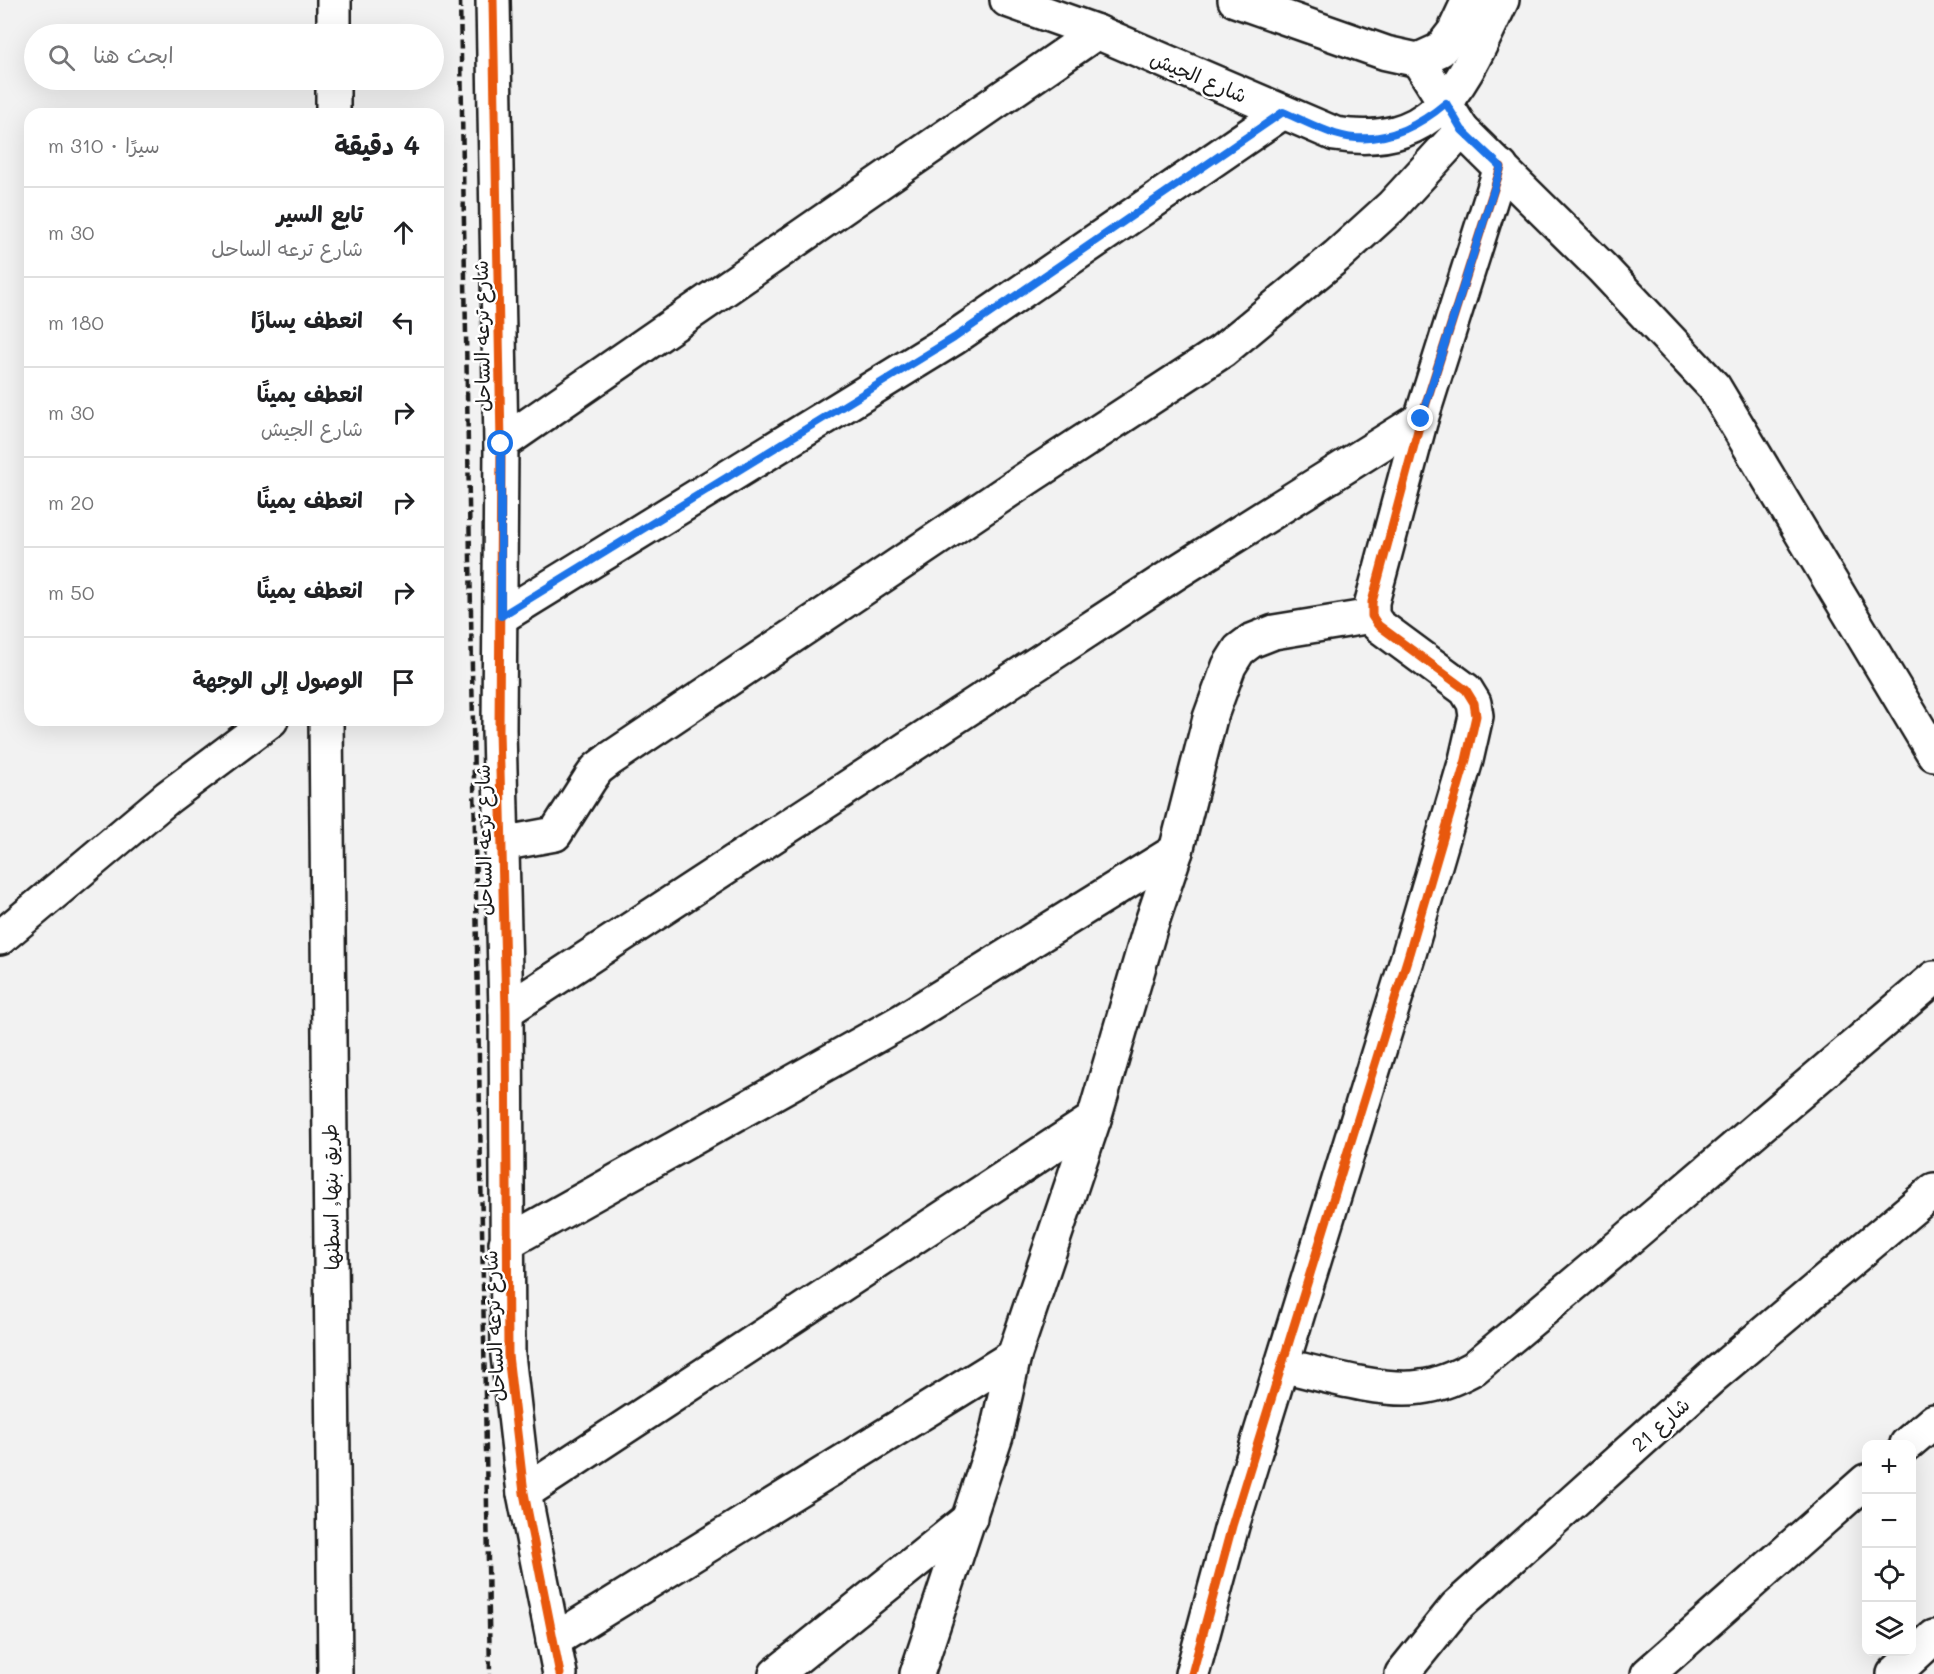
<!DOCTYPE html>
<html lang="ar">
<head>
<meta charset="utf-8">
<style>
	body { margin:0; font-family:Mali,"Playpen Sans Arabic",sans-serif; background:#f6f6f6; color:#202124; direction:rtl }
	.controls { position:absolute; right:18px; bottom:18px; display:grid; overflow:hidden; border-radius:12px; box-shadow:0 6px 24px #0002 }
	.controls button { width:54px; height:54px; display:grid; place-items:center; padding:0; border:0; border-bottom:2px solid #e0e0e0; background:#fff; color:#202124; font:30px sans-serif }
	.stop { position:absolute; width:18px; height:18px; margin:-14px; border:4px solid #1a73e8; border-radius:50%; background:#fff }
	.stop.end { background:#1a73e8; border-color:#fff; box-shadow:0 2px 6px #0008 }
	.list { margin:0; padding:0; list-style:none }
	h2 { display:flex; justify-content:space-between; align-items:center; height:78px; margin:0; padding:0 24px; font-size:26px }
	h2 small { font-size:20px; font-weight:400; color:#757577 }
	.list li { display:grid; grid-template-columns:39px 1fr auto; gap:18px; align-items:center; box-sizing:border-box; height:90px; padding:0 24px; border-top:2px solid #e0e0e0 }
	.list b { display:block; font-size:22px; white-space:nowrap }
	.list p { margin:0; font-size:20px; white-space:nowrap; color:#757577 }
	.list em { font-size:20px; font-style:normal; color:#757577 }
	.icon { flex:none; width:33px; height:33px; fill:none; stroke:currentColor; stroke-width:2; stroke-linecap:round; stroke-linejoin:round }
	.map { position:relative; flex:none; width:1934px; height:1674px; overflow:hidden; direction:ltr }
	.search { position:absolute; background:#fff; box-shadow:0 6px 24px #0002; left:24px; top:24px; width:420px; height:66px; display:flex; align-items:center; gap:15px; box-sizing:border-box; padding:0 21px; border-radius:33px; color:#757577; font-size:22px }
	.panel { position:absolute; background:#fff; box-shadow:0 6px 24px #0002; left:24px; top:108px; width:420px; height:618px; border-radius:18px; direction:rtl }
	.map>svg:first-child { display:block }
</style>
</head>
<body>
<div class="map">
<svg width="1934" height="1674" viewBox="0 0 1934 1674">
	<rect width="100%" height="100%" fill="#f2f2f2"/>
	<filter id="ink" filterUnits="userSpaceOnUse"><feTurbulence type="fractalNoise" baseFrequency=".0167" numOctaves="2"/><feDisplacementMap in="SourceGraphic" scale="12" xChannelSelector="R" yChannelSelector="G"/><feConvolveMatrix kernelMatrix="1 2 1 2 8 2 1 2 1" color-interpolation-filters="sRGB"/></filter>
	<g filter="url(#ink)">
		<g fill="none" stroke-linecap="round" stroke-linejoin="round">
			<defs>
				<g id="street">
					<polyline points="493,0 501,444 499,730 506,1011 508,1355 524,1493 560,1674"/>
					<polyline points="1418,60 1462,130 1602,268 1714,387 1934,754"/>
					<polyline points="501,444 1097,32"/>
					<polyline points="501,617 954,338 1283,112"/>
					<polyline points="501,844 555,834 590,779 597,769 610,759 1026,479 1222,351 1337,256 1392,206 1462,130"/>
					<polyline points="0,938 168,797 271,720"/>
					<polyline points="506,1011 1177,572 1421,419"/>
					<polyline points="506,1243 902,1021 1176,851"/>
					<path d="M1282 1365C1320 1374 1383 1393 1421 1387 1440 1385 1457 1377 1474 1368L1622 1244 1934 978"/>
					<polyline points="1907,1444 1934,1421"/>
					<polyline points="524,1493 1094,1119"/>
					<polyline points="553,1641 1014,1356"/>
					<polyline points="776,1674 970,1518"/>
					<polyline points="917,1674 996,1436 1014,1356 1094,1119 1151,925 1176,851 1210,718 1229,666 1239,650 1251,641 1274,632 1372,616"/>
					<polyline points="1192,1674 1232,1526 1408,957 1466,760 1476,716 1474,703 1466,690 1378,625 1372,616 1372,602 1421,419 1501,167"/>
					<polyline points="1402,1674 1456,1607 1485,1581 1712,1377 1934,1190"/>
					<polyline points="1648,1674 1866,1481"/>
					<polyline points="1894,1674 1934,1637"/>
				</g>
				<g id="secondary">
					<path d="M1007 0 1097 32 1335 134C1441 151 1463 79 1502 0"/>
					<polyline points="1235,0 1386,53 1418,60 1440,50 1454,32 1469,0"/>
					<polyline points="334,34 334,0"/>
					<polyline points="333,114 333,80"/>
					<polyline points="326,720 335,1674"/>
				</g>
			</defs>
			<use href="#street" stroke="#1c1c1c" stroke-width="38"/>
			<use href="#secondary" stroke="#1c1c1c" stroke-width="38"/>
			<use href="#street" stroke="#fff" stroke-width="33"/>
			<use href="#secondary" stroke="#fff" stroke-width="33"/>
			<polyline stroke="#1c1c1c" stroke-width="4.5" stroke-dasharray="9 4.5" stroke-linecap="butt" points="460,0 490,1674"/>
			<defs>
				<g id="cycleway">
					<polyline points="493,0 501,444 499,730 506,1011 508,1355 524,1493 560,1674"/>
					<polyline points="1192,1674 1232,1526 1408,957 1466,760 1476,716 1474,703 1466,690 1378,625 1372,616 1372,602 1421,419 1501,167"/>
				</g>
			</defs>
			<use href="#cycleway" stroke="#fff" stroke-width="13"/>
			<use href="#cycleway" stroke="#e8590c" stroke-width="9"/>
		</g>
	</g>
	<g fill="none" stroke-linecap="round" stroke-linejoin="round" filter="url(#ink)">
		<path stroke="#1a73e8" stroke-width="8" d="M501 444V616L954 338 1283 112C1300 119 1317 128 1335 134 1377 147 1414 130 1446 103L1462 130 1501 167 1421 419"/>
	</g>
	<g text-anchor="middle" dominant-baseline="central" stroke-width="5" stroke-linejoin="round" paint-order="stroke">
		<g font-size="20" fill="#1c1c1c" stroke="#fff">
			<text transform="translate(1199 76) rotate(23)">شارع الجيش</text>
			<text transform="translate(481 336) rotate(-91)">شارع ترعه الساحل</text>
			<text transform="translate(483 840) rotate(-91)">شارع ترعه الساحل</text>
			<text transform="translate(330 1197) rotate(-91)">طريق بنها, اسطنها</text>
			<text transform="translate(493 1326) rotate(-93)">شارع ترعه الساحل</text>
			<text transform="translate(1660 1424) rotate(-42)">شارع 21</text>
		</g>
	</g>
</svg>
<div class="controls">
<button>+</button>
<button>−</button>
<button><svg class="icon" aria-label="locate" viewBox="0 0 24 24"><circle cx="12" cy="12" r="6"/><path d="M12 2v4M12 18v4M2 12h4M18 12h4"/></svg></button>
<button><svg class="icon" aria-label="layers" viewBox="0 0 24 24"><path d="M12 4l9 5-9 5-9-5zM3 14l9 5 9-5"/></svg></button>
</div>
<div class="stop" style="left:501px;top:444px"></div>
<div class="stop end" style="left:1421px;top:419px"></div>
<div class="search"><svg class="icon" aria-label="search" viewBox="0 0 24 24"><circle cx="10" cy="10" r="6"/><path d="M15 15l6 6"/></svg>ابحث هنا</div>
<section class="panel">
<h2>4 دقيقة<small>سيرًا · 310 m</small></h2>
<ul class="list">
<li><svg class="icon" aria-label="ahead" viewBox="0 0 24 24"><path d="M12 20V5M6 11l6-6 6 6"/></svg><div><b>تابع السير</b><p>شارع ترعه الساحل</p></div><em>30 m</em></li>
<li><svg class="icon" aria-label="left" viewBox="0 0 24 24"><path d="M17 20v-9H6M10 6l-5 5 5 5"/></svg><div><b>انعطف يسارًا</b></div><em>180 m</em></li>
<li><svg class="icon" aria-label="right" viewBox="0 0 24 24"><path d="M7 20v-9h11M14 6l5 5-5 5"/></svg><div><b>انعطف يمينًا</b><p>شارع الجيش</p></div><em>30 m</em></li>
<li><svg class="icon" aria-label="right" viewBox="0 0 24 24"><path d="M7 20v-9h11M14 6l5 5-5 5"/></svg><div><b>انعطف يمينًا</b></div><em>20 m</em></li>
<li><svg class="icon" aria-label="right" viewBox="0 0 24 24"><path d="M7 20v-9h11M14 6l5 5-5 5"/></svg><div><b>انعطف يمينًا</b></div><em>50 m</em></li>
<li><svg class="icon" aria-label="arrive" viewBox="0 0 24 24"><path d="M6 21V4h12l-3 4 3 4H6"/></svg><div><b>الوصول إلى الوجهة</b></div></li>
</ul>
</section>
</div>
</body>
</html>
